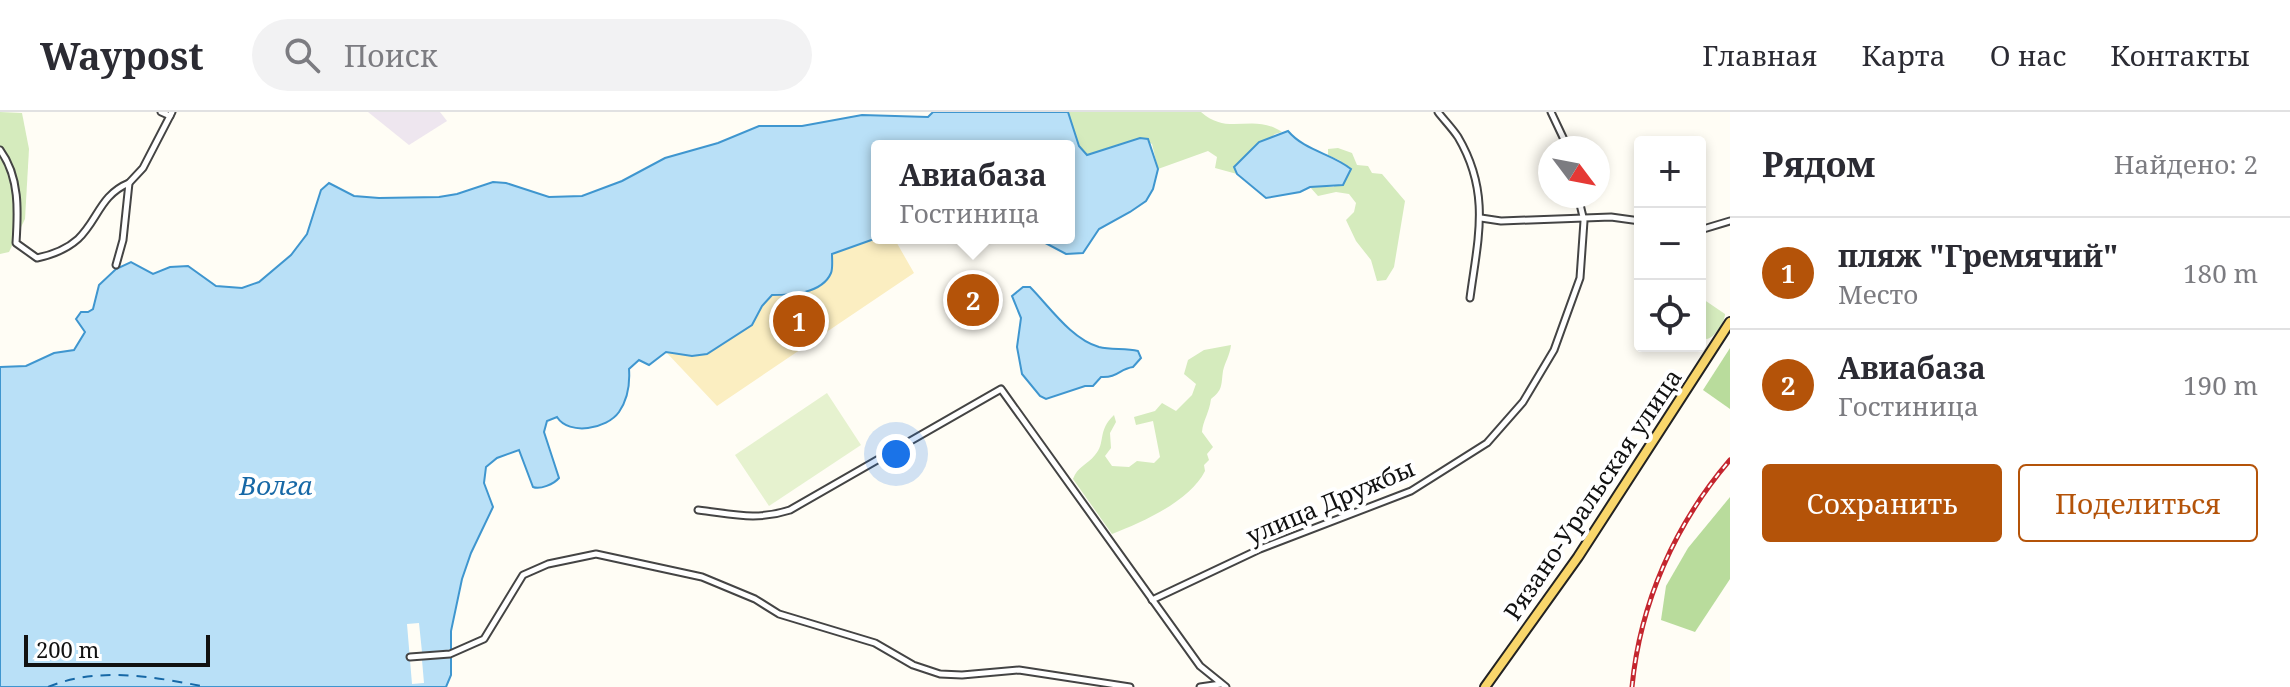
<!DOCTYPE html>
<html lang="ru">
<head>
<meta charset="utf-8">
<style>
	body { margin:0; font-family:"Noto Serif",serif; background:#f2f2f3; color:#2b2b33 }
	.controls { position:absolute; right:24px; top:24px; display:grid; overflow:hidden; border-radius:8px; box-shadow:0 4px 12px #0003 }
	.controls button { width:72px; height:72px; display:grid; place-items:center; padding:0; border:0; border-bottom:2px solid #e1e1e2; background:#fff; color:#2b2b33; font:40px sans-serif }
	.compass { position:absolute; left:1538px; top:24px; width:72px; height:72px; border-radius:50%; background:#fff; box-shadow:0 4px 12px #0003; rotate:122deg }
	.scale { position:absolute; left:24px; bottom:20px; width:186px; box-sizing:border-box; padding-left:8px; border:4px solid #111; border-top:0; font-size:22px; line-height:28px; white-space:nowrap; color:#111; -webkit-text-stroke:6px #fff; paint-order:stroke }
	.you { position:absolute; left:896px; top:342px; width:28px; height:28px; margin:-20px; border:6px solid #fff; border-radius:50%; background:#1a73e8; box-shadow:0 0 0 12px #1a73e833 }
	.badge { display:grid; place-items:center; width:52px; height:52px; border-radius:50%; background:#b45309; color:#fff; font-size:26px; font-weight:700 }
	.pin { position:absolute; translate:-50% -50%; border:4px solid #fff; box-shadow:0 2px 8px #0006 }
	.popup { position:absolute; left:871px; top:28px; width:204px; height:104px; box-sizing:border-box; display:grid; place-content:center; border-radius:8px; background:#fff; filter:drop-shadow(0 2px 6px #0005); font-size:26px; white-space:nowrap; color:#7c7c81 }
	.popup b { font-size:30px; color:#2b2b33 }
	.popup::after { content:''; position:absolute; left:50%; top:100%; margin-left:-16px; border:16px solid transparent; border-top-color:#fff }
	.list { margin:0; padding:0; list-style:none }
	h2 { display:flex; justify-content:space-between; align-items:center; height:104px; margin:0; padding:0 32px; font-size:34px }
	h2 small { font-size:26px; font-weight:400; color:#7c7c81 }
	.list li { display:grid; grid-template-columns:52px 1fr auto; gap:24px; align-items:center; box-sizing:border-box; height:112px; padding:0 32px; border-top:2px solid #e1e1e2 }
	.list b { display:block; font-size:30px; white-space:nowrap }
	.list p { margin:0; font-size:26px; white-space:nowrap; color:#7c7c81 }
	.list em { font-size:26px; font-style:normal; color:#7c7c81 }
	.actions { display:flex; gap:16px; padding:24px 32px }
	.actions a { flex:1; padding:18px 0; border:2px solid #b45309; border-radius:8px; text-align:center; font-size:28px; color:#b45309 }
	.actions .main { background:#b45309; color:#fff }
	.icon { flex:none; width:44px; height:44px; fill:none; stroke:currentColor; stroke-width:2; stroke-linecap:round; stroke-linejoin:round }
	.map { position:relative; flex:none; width:1730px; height:575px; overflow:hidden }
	header { display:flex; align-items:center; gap:48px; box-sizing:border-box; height:112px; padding:0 40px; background:#fff; border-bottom:2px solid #e1e1e2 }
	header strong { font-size:38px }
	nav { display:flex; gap:44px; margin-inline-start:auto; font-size:28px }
	.search { width:560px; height:72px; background:#f2f2f3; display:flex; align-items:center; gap:20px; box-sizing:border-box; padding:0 28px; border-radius:44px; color:#7c7c81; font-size:30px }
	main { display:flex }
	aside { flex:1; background:#fff }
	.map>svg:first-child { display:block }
</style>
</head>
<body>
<header>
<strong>Waypost</strong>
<div class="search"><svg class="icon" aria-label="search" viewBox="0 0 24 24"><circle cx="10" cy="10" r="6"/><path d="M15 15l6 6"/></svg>Поиск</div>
<nav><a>Главная</a><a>Карта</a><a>О нас</a><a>Контакты</a></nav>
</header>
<main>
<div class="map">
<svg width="1730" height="575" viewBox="0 0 1730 575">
	<rect width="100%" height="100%" fill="#fffdf5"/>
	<polygon fill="#eee6ef" points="368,0 440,0 447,9 409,33"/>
	<g fill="#d5ebbd">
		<polygon points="0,0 22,1 29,37 25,107 9,140 0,142"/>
		<path d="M1068 0H1201C1229 25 1252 0 1282 20L1275 22 1235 55 1237 62 1215 56 1217 45 1208 39 1158 57 1152 32 1140 26 1087 43 1079 34Z"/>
		<polygon points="1338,36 1352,41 1357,53 1368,54 1372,61 1382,62 1405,89 1394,155 1386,168 1377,169 1371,148 1356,129 1346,108 1354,100 1356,91 1349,82 1336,80 1318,84 1310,75 1334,75 1341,49 1328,43 1328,37"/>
		<path d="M1700 185 1725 202C1725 210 1715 225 1707 227L1700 225Z"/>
		<path d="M1231 233C1230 243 1225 250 1223 259 1221 273 1223 278 1211 287 1209 302 1203 308 1202 320L1213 335 1207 342 1209 348 1204 353 1205 359C1190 389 1143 410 1112 422L1073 367C1077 355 1087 353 1095 343 1106 331 1097 319 1114 303L1116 310 1110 321 1111 336 1105 344 1112 354 1129 355 1137 349 1154 351 1160 345 1153 309 1136 313 1134 305 1155 299 1162 291 1176 299 1192 283 1196 272 1184 262 1188 248 1204 238Z"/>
	</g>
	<g fill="#b9dc9c">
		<polygon points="1730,236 1730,297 1703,278"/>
		<polygon points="1730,385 1730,467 1695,520 1661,508 1666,474 1688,436"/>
	</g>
	<polygon fill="#fbeec1" points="877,126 894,126 914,161 717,294 666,240 692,244 707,242 752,213 762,194 772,183 784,184 833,153 832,142"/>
	<polygon fill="#e6f2cf" points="827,281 861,333 769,394 735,343"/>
	<g fill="#b9e0f7" stroke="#3f96cf" stroke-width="2">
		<path d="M933 0H1068L1079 34 1087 43 1140 26 1148 27 1158 57 1153 77 1146 89 1130 100 1099 117 1083 141 1066 142 1036 126H1069V34H877V126L832 142C832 148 833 156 831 161 822 182 790 183 772 183L762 194 752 213 707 242 692 244 666 240 649 253 639 248 629 257C630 271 628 287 619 300 607 317 569 324 557 305L547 309 544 320 559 366C554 372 540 378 533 375L519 338 497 346 486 355 484 371 493 395 471 441 462 467 451 519V563L446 575H0V255L26 254 54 241 74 238 85 220 76 207 81 200H88L93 197 99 173 116 157 131 150 153 162 170 155 188 154 216 174 242 176 259 170 291 143 307 122 321 78 329 71 354 84 379 86 439 85 457 82 493 70 506 71 549 85 582 84 622 69 665 46 718 31 759 14H802L862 3 928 5Z"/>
		<path d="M1288 19C1305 39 1331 41 1351 57L1343 73 1310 75 1300 80 1266 86 1237 62 1234 55 1259 30Z"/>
		<path d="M1023 175H1030C1049 194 1071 227 1099 235 1111 238 1126 236 1138 239L1141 246 1133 255C1119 257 1118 266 1101 265L1093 274H1085L1046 287 1040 284 1022 262 1017 235 1021 206 1012 184Z"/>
	</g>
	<polygon fill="#fffdf5" points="419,511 422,540 449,538 450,546 422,548 424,571 412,572 407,512"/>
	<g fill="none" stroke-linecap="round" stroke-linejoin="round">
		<path stroke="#1768a6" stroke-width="2" stroke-dasharray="10 8" stroke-linecap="butt" d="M48 575C98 554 156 565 206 575"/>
		<defs>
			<g id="street">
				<polyline points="161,0 170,4"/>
				<path d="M1438 0C1444 8 1452 16 1458 25 1491 81 1478 126 1470 186"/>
				<polyline points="1551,0 1568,36"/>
				<path d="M0 38C20 65 18 100 16 131L37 146C51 143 67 137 78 127 98 108 100 83 129 71"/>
				<polyline points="1481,106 1501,109 1611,105 1640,109"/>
				<polyline points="1700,118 1730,109"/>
				<polyline points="116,153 123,128 129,71 143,56 172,0"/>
				<path d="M698 398C733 402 756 409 790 398L1001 277 1200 554 1226 575"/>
				<polyline points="1152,488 1260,437 1411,379 1487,331 1523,290 1554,238 1580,166 1584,109 1578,84"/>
				<polyline points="410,545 450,542 484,527 523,463 548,452 596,442 702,465 755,487 779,502 875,531 913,553 940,562 962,563 1019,558 1130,575"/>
				<polyline points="1200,575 1221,572"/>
			</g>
			<polyline id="primary" points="1485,575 1578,445 1730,210"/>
		</defs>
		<use href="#street" stroke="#444" stroke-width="9"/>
		<use href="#primary" stroke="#222" stroke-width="12"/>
		<use href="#street" stroke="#fff" stroke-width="5"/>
		<use href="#primary" stroke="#f9d66b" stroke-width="8"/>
		<defs>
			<path id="rail" d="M1632 575C1640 491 1675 412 1730 348"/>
		</defs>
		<use href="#rail" stroke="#c4262e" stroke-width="5"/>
		<use href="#rail" stroke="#fff" stroke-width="2" stroke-dasharray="6" stroke-linecap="butt"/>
	</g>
	<g text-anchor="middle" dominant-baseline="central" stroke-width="8" stroke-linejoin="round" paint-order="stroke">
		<g font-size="24" fill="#111" stroke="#fff">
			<text transform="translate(1592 382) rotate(-56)">Рязано-Уральская улица</text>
			<text transform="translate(1330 389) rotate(-23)">улица Дружбы</text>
		</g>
		<g font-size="26" font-style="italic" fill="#1768a6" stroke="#fff">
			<text x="276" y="373">Волга</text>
		</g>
	</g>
</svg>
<div class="controls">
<button>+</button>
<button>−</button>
<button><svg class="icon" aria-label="locate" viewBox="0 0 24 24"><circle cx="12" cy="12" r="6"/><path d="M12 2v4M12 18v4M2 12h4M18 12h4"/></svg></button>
</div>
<svg class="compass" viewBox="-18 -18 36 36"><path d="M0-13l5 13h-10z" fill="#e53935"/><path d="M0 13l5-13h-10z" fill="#7c7c81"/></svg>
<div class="scale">200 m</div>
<div class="you"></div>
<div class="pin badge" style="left:799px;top:209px">1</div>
<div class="pin badge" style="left:973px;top:188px">2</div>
<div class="popup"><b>Авиабаза</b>Гостиница</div>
</div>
<aside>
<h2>Рядом<small>Найдено: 2</small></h2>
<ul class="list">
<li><span class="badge">1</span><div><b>пляж &quot;Гремячий&quot;</b><p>Место</p></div><em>180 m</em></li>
<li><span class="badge">2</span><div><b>Авиабаза</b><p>Гостиница</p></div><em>190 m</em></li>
</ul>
<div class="actions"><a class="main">Сохранить</a><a>Поделиться</a></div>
</aside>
</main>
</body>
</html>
